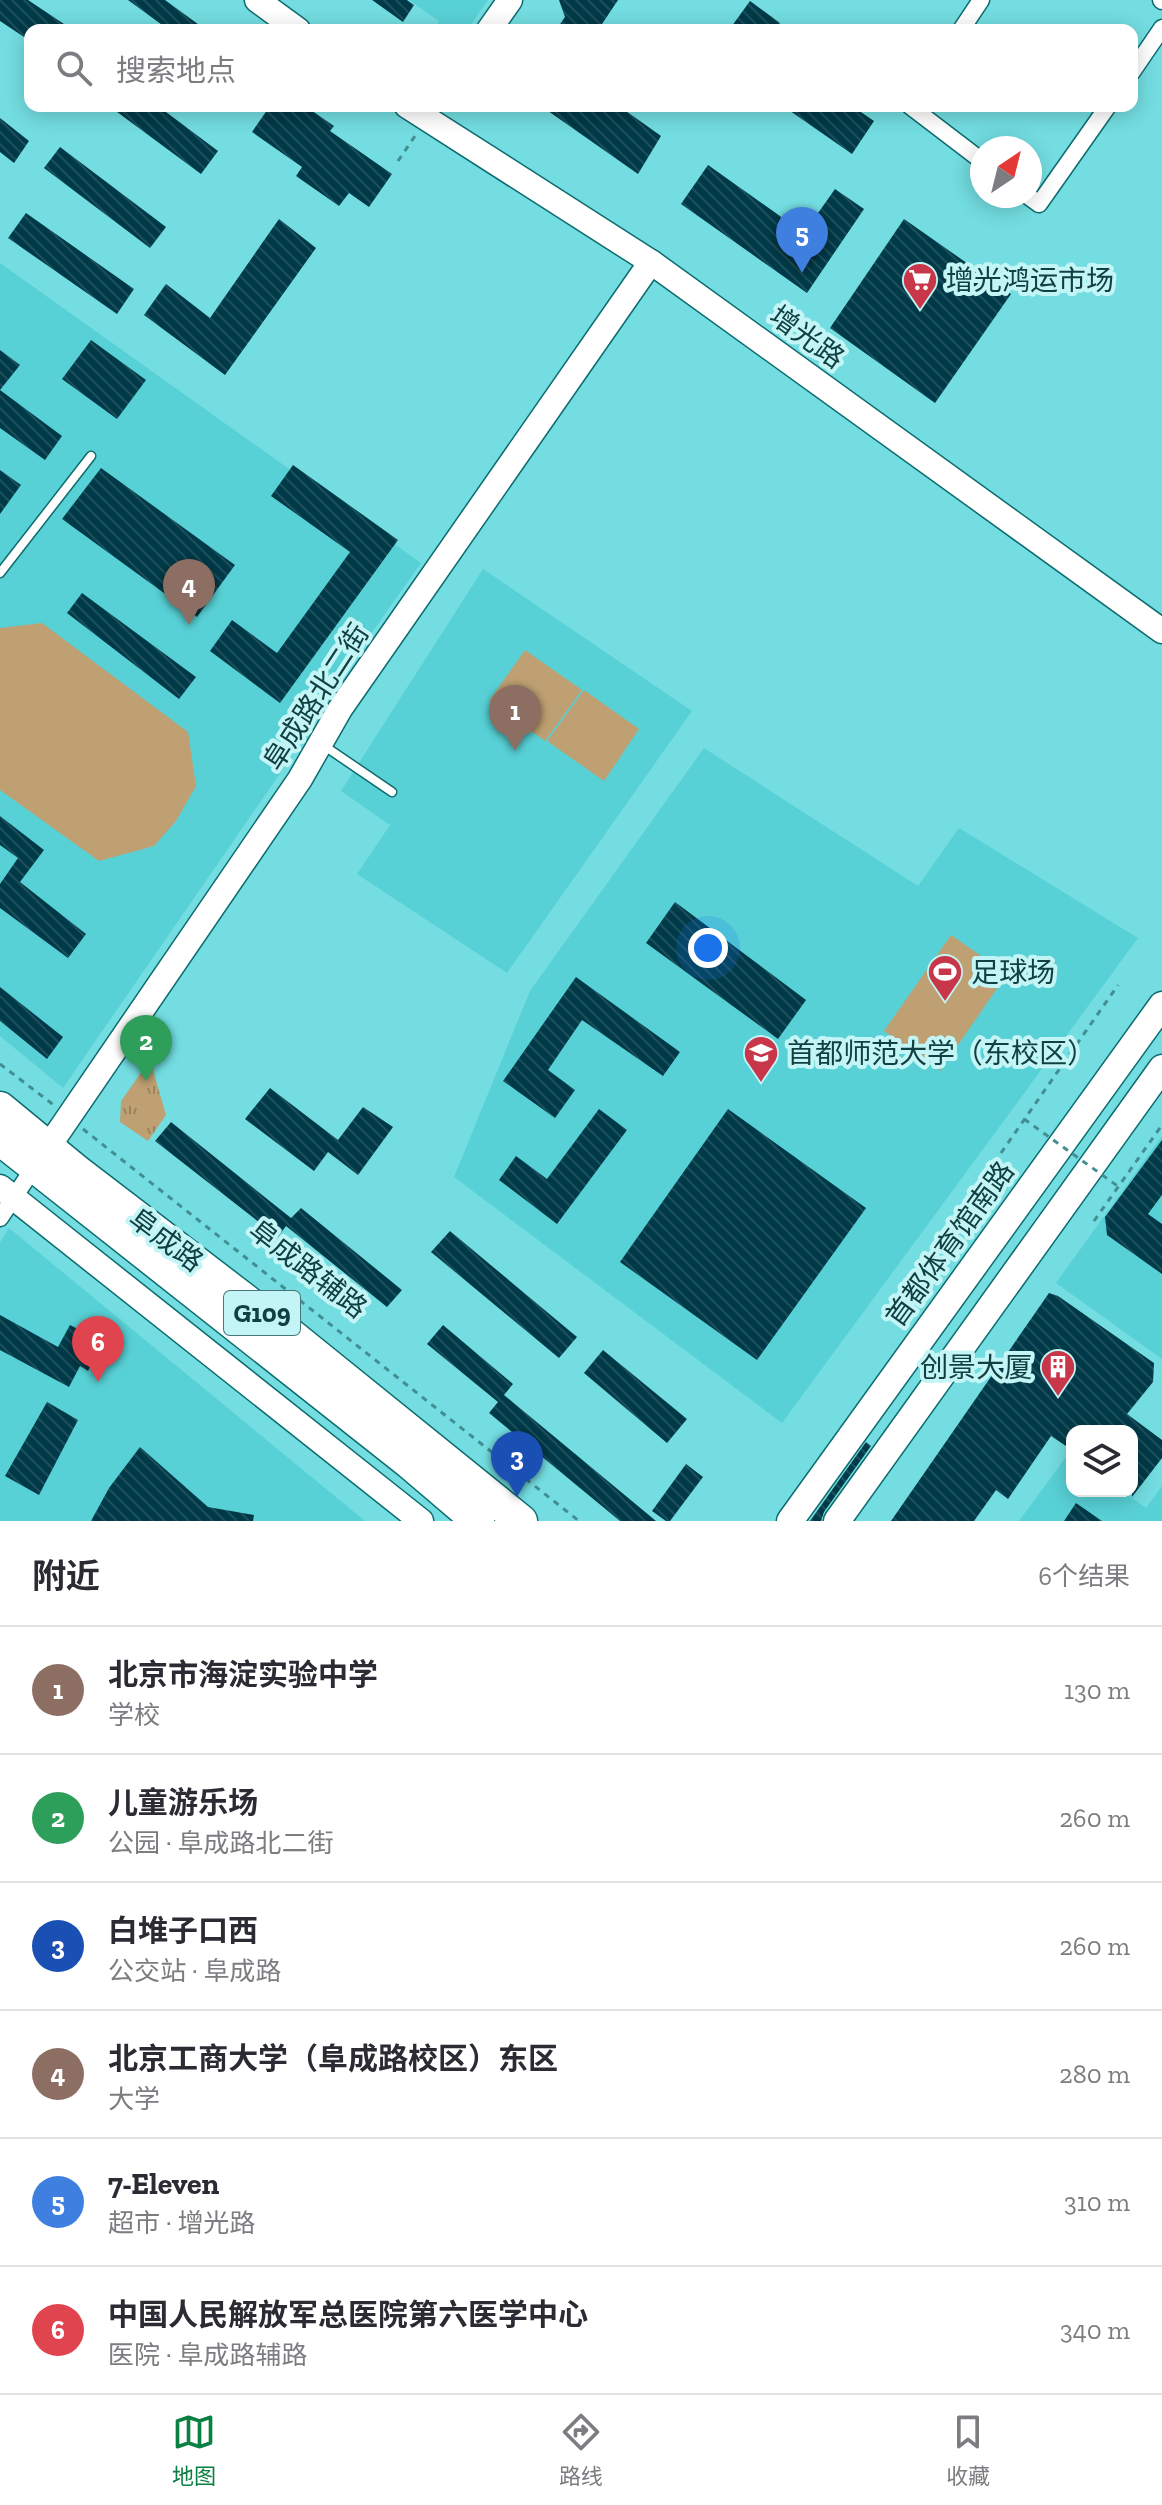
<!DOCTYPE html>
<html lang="zh">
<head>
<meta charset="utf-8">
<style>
	body { margin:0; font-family:"Zilla Slab","Noto Sans SC",serif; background:#f7f7f7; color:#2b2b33 }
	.controls { position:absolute; right:24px; bottom:24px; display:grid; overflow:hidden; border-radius:16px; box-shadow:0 4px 20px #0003 }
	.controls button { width:72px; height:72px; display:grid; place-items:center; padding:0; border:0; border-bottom:2px solid #e1e1e2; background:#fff; color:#2b2b33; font:40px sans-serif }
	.compass { position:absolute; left:970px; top:136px; width:72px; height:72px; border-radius:50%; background:#fff; box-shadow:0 4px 20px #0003; rotate:35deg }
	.you { position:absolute; left:708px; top:948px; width:28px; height:28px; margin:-20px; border:6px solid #fff; border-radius:50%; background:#1a73e8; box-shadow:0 0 0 12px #1a73e833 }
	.badge { display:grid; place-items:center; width:52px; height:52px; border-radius:50%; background:#0b8043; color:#fff; font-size:26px; font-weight:700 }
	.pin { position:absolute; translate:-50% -66px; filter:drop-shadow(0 2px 4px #0008) }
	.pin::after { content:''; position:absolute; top:42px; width:28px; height:24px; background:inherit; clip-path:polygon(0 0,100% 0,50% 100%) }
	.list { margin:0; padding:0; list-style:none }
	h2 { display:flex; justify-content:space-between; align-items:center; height:104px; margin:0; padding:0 32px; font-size:34px }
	h2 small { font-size:26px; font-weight:400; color:#7c7c81 }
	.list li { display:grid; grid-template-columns:52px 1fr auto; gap:24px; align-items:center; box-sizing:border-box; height:128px; padding:0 32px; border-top:2px solid #e1e1e2 }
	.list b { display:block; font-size:30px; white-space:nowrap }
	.list p { margin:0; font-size:26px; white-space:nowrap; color:#7c7c81 }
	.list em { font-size:26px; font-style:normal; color:#7c7c81 }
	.icon { flex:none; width:44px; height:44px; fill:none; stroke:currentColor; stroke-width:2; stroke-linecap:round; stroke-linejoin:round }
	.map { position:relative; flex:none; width:1162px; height:1521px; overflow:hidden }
	.search { position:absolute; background:#fff; box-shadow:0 4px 20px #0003; left:24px; right:24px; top:24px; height:88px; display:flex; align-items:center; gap:20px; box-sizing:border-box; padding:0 28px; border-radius:16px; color:#7c7c81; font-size:30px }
	.sheet { height:872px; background:#fff }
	nav { display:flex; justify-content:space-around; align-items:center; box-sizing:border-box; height:112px; border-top:2px solid #e1e1e2; background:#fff; font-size:22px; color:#7c7c81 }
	nav a { display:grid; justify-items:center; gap:4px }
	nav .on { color:#0b8043 }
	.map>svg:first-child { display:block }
</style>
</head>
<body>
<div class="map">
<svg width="1162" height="1521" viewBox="0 0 1162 1521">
	<defs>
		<pattern id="park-tufts" width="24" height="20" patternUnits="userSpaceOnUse" patternTransform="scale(2)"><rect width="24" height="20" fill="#bea072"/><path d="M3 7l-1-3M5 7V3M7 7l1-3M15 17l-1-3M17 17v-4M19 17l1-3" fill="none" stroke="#99845f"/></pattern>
		<pattern id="building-back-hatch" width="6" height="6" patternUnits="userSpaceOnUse" patternTransform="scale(2)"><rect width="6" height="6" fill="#003a48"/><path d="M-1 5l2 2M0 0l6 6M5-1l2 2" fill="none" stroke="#1c4f5b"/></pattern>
	</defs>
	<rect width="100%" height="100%" fill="#73dde1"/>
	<g fill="#58d1d6">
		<polygon points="409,0 488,0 467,30 434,30 439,21"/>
		<polygon points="0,263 421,563 334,686 290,759 63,1088 0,1036"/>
		<polygon points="483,569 692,711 507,973 357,874 390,825 341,791"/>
		<polygon points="704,748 918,886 959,828 1138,938 782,1423 454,1177 530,991"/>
		<polygon points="1162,1136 1162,1359 1056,1283"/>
		<polygon points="9,1228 365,1521 0,1521 0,1243"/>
		<polygon points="1069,1453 1072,1455 1072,1491 1122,1491 1146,1508 1162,1486 1162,1521 1019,1521"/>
	</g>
	<g fill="#bea072">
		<polygon points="42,623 188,732 196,786 176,821 154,846 99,861 0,790 0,628"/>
		<polygon points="525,650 582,690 545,741 489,701"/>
		<polygon points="584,690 639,729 604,781 547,741"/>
		<polygon points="951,935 1007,974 940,1071 884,1031"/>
	</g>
	<polygon fill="url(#park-tufts)" points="150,1060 166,1115 148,1141 120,1122 121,1101"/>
	<g fill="url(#building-back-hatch)">
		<polygon points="0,0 28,0 73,30 30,30 30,41 0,21"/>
		<polygon points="128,0 165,0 206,30 169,30"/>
		<polygon points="372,0 407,0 414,5 403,22"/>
		<polygon points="559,0 618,0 598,30 556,30 565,17"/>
		<polygon points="750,1 780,23 775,30 729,30"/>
		<polygon points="109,106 158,106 218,151 201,174"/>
		<polygon points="270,106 305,106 334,126 330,131 392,174 369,207 349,193 339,206 296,176 302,167 252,132"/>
		<polygon points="541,106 619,106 661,136 638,174"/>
		<polygon points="783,106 852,106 874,121 852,154"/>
		<polygon points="0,118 29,141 14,163 0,152"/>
		<polygon points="60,147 166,227 150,248 44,168"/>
		<polygon points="708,165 804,233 835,189 864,209 807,293 681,204"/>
		<polygon points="26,213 134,289 117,314 8,238"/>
		<polygon points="279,219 316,248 225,375 144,315 166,284 210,318"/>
		<polygon points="904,219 1011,294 935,403 830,328"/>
		<polygon points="91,340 146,380 117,419 62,379"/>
		<polygon points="0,350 20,365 0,390"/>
		<polygon points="0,390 62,436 45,460 0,428"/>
		<polygon points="293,465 398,540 280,703 210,651 232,620 277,653 350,552 271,496"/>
		<polygon points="101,468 235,565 197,617 62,519"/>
		<polygon points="0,470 21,485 0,514"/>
		<polygon points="82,593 196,677 179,699 67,613"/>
		<polygon points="0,816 44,850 20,882 86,934 68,958 0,908 0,884 18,858 0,845"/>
		<polygon points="675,902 806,1000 778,1039 646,943"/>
		<polygon points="576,977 680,1052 663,1076 582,1020 548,1070 575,1090 555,1118 503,1081"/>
		<polygon points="0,987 63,1037 47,1059 0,1021"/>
		<polygon points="270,1088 338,1140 363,1107 393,1127 358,1175 328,1152 314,1171 245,1119"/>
		<polygon points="599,1109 627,1130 557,1224 499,1180 516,1156 547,1179"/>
		<polygon points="728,1109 866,1208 757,1360 620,1262"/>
		<polygon points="171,1122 291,1218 301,1208 402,1290 387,1307 286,1226 278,1237 155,1141"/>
		<polygon points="1162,1140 1162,1195 1148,1214 1162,1224 1162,1274 1107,1235 1105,1217"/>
		<polygon points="450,1231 577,1337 559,1358 431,1252"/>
		<polygon points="1049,1293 1058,1296 1154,1363 1153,1382 1127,1414 1162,1440 1162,1458 1132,1497 1132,1431 1072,1431 1072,1450 1051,1436 1008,1499 996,1490 974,1521 891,1521"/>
		<polygon points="0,1315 58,1347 70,1325 103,1342 88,1371 80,1366 69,1387 0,1350"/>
		<polygon points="443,1325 513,1384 504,1395 656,1521 620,1521 489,1413 498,1402 427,1344"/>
		<polygon points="603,1350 687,1419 667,1443 584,1373"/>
		<polygon points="47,1402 78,1420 39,1495 5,1476"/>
		<polygon points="866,1442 871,1446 824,1512 821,1521 810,1521"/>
		<polygon points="140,1447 208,1507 254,1515 253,1521 91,1521 109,1488"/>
		<polygon points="686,1464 703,1477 670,1521 666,1521 652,1511"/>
		<polygon points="1076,1503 1102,1521 1064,1521"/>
	</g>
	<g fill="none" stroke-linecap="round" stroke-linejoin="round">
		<defs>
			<g id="lane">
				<polyline points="0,573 91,456"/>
				<polyline points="323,745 392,792"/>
			</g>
			<g id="street">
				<polyline points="1161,0 1162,1"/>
				<polyline points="961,30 981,0"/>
				<polyline points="1132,72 1162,28"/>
				<polyline points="910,106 982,161"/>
				<polyline points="1028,196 1039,204 1108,106"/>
				<polyline points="0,1218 35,1166"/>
			</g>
			<g id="secondary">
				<polyline points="257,0 298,30"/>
				<polyline points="489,30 510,0"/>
				<polyline points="407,106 651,262 1162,631"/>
				<polyline points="40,1159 300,779 340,709 651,262"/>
				<polyline points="0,1187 421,1521"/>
			</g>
			<g id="primary">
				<polyline points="790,1521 1162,1005"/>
				<polyline points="837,1521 1162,1068"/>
			</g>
			<g id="highway">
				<polyline points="0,1108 79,1173 292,1336 521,1521"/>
				<polyline points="0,1139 410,1463 478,1521"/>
			</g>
		</defs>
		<use href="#lane" stroke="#0c6b6e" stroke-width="11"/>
		<use href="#street" stroke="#0c6b6e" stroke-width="19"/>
		<use href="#secondary" stroke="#0c6b6e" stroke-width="27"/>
		<use href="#primary" stroke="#0c6b6e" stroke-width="29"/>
		<use href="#highway" stroke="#0c6b6e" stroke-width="35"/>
		<g stroke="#428e91" stroke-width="3" stroke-dasharray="6 6" stroke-linecap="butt">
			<polyline points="398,161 417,133"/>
			<polyline points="0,1064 55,1106"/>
			<polyline points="83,1129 579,1521"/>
			<polyline points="1001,1153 1118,985"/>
			<polyline points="1094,1221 1162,1125"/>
		</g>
		<use href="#lane" stroke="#fff" stroke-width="8"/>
		<use href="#street" stroke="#fff" stroke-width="16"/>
		<use href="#secondary" stroke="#fff" stroke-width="24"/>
		<use href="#primary" stroke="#fff" stroke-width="26"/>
		<use href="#highway" stroke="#fff" stroke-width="32"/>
		<polyline stroke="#428e91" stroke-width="3" stroke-dasharray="6 6" stroke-linecap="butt" points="1024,1119 1119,1187"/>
	</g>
	<defs>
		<symbol id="supermarket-pin" viewBox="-11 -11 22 30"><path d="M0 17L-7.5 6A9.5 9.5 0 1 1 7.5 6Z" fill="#c73749" stroke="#c4f5f6"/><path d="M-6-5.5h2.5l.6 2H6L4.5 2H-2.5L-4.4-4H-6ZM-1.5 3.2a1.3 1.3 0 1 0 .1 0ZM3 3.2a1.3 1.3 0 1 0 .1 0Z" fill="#fff"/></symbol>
		<symbol id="stadium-pin" viewBox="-11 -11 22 30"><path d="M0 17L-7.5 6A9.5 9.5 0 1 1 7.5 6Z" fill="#c73749" stroke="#c4f5f6"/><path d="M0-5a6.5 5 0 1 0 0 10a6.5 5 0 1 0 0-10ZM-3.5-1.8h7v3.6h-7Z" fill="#fff"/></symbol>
		<symbol id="university-pin" viewBox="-11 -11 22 30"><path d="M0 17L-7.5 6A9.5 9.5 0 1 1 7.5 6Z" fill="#c73749" stroke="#c4f5f6"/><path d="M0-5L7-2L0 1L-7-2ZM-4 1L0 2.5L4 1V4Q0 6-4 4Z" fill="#fff"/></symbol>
		<symbol id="building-pin" viewBox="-11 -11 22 30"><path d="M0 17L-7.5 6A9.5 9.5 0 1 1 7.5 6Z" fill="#c73749" stroke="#c4f5f6"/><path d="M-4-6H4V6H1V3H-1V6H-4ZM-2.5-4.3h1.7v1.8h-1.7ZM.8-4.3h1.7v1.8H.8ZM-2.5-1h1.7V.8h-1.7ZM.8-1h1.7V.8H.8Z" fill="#fff"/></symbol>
	</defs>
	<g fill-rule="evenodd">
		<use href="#supermarket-pin" x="900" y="260" width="40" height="54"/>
		<use href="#stadium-pin" x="925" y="952" width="40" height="54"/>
		<use href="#university-pin" x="741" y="1033" width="40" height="54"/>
		<use href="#building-pin" x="1038" y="1347" width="40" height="54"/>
	</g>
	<g text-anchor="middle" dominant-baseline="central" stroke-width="8" stroke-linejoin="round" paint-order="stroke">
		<rect fill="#c4f5f6" stroke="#477678" stroke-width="2" x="224" y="1291" width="76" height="44" rx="6"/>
		<g font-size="26" font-weight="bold" fill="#114042">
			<text x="262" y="1313">G109</text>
		</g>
		<g font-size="28" fill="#114042" stroke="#c4f5f6" text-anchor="start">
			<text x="946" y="280">增光鸿运市场</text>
			<text x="971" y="972">足球场</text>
			<text x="787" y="1053">首都师范大学（东校区）</text>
			<text x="1032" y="1367" text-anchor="end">创景大厦</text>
		</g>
		<g font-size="28" fill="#114042" stroke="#c4f5f6">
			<text transform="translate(807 337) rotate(36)">增光路</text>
			<text transform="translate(316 697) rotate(-57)">阜成路北二街</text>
			<text transform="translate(166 1240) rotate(37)">阜成路</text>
			<text transform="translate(950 1244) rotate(-54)">首都体育馆南路</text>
			<text transform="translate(308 1269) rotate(38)">阜成路辅路</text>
		</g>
	</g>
</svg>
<div class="controls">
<button><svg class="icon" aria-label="layers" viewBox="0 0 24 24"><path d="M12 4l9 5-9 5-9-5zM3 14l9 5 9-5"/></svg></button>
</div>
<svg class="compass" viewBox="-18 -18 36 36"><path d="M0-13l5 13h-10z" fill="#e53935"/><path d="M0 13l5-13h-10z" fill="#7c7c81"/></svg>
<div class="you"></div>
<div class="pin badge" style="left:515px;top:751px;background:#8d6e63">1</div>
<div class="pin badge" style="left:146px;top:1081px;background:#2e9e5b">2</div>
<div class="pin badge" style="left:517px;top:1497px;background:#1a4fb4">3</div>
<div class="pin badge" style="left:189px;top:625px;background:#8d6e63">4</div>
<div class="pin badge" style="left:802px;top:273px;background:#3f7fe0">5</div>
<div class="pin badge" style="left:98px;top:1382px;background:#e0444e">6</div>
<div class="search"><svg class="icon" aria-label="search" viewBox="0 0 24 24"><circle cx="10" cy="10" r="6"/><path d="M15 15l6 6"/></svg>搜索地点</div>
</div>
<section class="sheet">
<h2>附近<small>6个结果</small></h2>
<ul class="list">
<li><span class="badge" style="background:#8d6e63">1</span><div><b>北京市海淀实验中学</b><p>学校</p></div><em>130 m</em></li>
<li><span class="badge" style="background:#2e9e5b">2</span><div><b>儿童游乐场</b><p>公园 · 阜成路北二街</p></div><em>260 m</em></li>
<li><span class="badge" style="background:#1a4fb4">3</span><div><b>白堆子口西</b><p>公交站 · 阜成路</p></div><em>260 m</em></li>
<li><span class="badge" style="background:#8d6e63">4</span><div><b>北京工商大学（阜成路校区）东区</b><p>大学</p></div><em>280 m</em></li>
<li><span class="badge" style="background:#3f7fe0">5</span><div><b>7-Eleven</b><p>超市 · 增光路</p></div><em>310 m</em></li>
<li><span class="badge" style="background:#e0444e">6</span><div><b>中国人民解放军总医院第六医学中心</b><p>医院 · 阜成路辅路</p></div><em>340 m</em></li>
</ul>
</section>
<nav>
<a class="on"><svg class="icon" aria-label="map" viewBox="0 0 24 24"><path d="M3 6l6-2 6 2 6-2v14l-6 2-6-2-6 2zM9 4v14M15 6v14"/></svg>地图</a>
<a><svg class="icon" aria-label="directions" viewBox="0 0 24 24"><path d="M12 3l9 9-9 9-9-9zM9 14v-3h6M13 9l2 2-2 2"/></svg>路线</a>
<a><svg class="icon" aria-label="saved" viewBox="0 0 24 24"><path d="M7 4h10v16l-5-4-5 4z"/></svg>收藏</a>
</nav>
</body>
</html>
